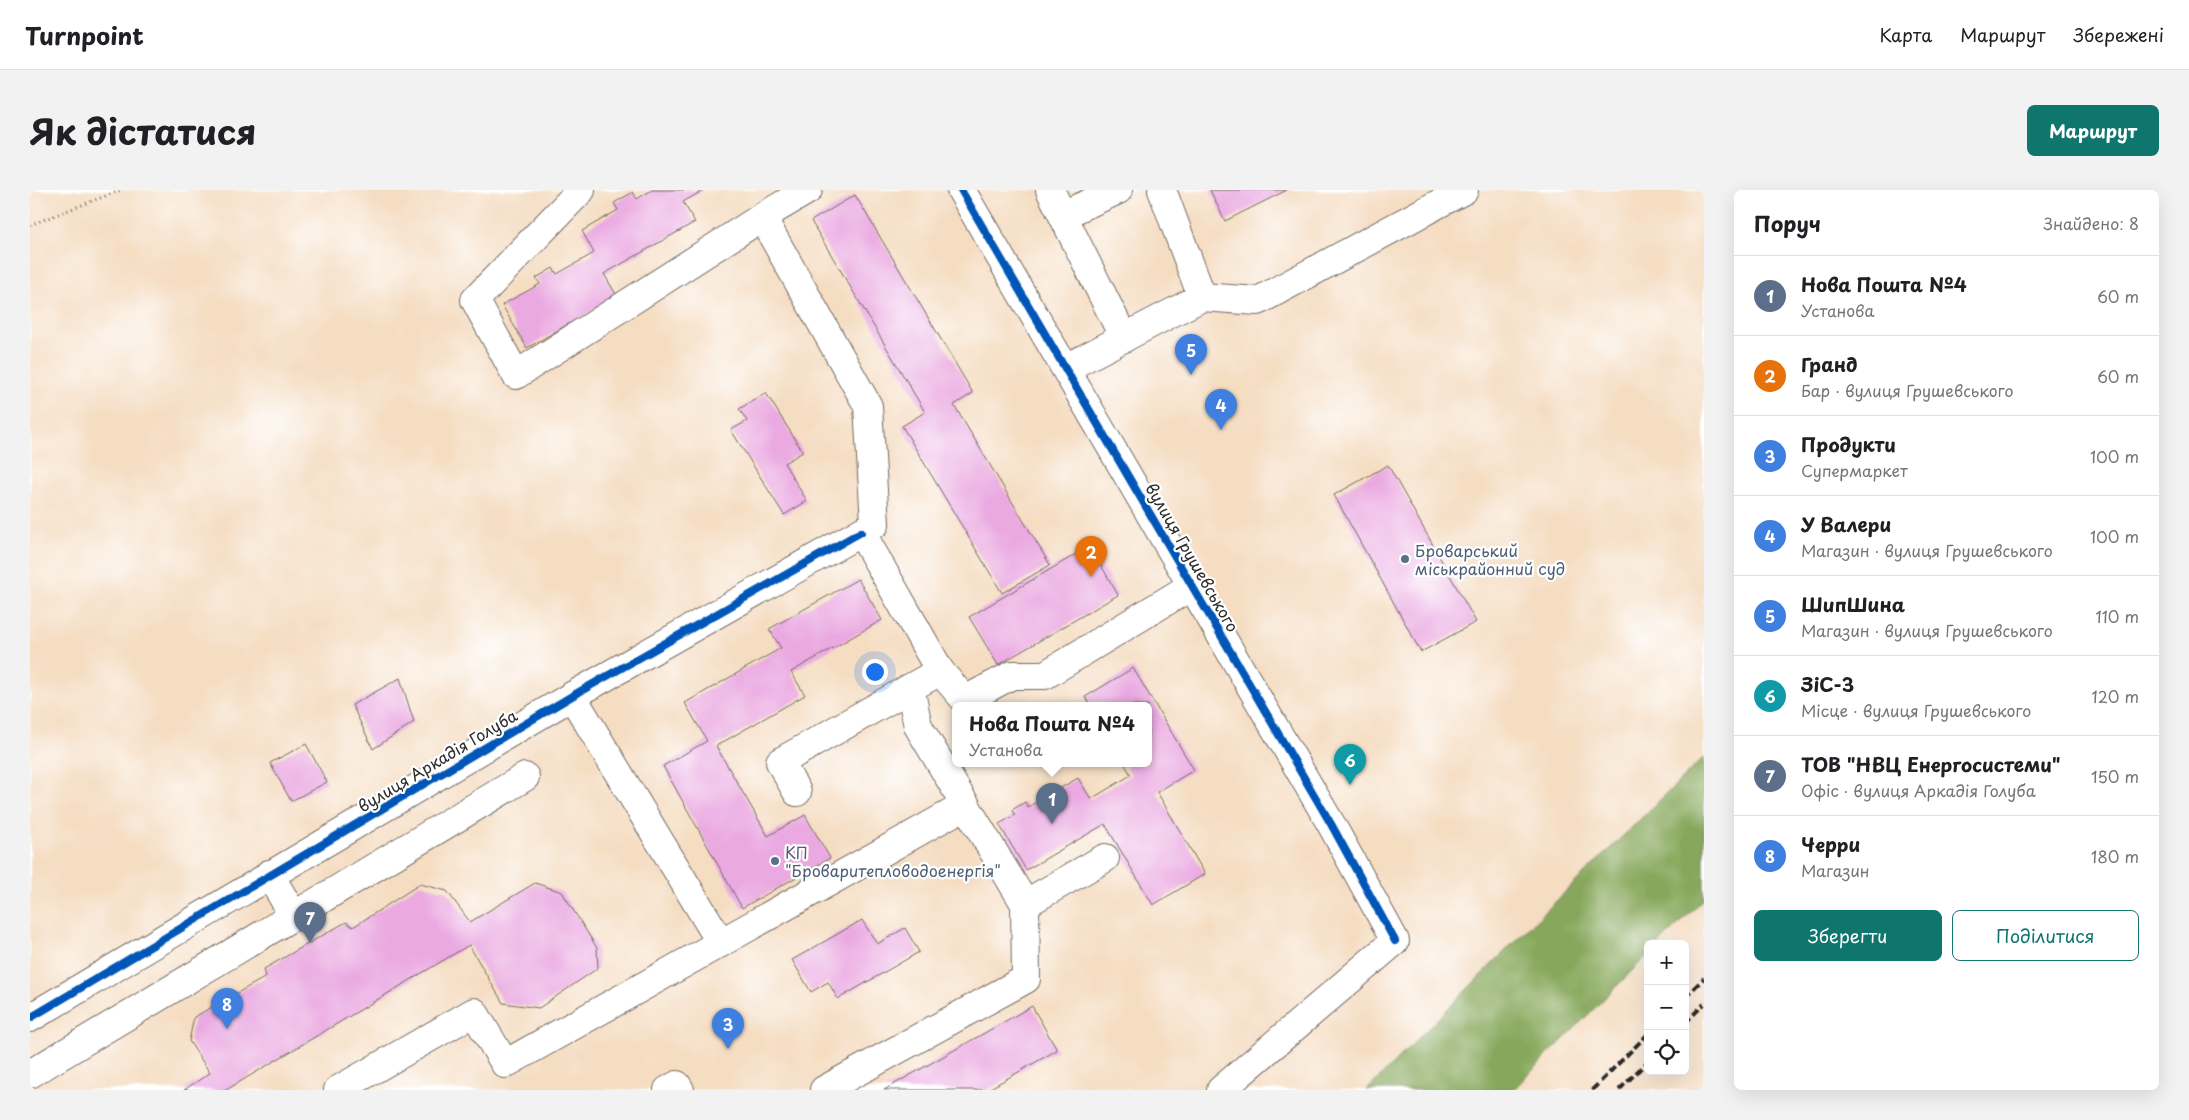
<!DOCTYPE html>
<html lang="uk">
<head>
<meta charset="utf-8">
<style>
	body { margin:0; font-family:"Playpen Sans",sans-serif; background:#f2f2f2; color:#202124 }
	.controls { position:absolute; right:15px; bottom:15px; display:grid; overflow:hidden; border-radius:8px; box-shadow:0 5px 20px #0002 }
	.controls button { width:45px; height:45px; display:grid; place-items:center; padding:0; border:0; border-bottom:1px solid #e0e0e0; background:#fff; color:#202124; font:25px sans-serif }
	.you { position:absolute; left:844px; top:481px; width:18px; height:18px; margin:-12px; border:4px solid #fff; border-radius:50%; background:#1a73e8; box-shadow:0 0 0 8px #1a73e833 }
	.badge { display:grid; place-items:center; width:32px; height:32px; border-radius:50%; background:#0f766e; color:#fff; font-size:16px; font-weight:700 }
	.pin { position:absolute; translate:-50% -41px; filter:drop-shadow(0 1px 2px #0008) }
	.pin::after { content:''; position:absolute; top:26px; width:18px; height:15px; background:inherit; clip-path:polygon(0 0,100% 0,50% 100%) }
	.popup { position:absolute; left:922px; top:512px; width:200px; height:65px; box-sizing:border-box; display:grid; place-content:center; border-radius:8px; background:#fff; filter:drop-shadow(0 1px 4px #0005); font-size:16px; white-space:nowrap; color:#757577 }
	.popup b { font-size:19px; color:#202124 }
	.popup::after { content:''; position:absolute; left:50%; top:100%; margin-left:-10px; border:10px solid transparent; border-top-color:#fff }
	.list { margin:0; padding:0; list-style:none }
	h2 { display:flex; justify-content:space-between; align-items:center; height:65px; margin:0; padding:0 20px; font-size:21px }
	h2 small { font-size:16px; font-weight:400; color:#757577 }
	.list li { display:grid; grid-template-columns:32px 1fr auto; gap:15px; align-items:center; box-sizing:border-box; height:80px; padding:0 20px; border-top:1px solid #e0e0e0 }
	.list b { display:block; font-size:19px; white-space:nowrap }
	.list p { margin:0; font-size:16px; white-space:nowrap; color:#757577 }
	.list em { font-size:16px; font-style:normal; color:#757577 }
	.actions { display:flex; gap:10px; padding:15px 20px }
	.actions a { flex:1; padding:11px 0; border:1px solid #0f766e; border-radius:8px; text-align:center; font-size:18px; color:#0f766e }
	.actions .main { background:#0f766e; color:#fff }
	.icon { flex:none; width:28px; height:28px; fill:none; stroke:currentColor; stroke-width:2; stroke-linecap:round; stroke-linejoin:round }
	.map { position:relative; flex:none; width:1674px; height:900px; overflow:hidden; border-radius:8px }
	header { display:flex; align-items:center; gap:30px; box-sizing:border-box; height:70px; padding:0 25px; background:#fff; border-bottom:1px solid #e0e0e0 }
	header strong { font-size:24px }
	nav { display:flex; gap:28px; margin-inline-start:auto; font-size:18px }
	.intro { display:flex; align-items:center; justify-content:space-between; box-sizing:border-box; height:120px; padding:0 30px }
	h1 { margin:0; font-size:35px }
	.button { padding:12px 22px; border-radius:8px; background:#0f766e; color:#fff; font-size:18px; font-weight:700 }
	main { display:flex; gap:30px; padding:0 30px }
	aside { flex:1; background:#fff; border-radius:8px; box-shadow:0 5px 20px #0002 }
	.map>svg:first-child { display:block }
</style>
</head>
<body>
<header>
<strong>Turnpoint</strong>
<nav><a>Карта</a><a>Маршрут</a><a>Збережені</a></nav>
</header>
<div class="intro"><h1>Як дістатися</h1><a class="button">Маршрут</a></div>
<main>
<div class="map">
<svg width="1674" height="900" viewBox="0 0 1674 900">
	<rect width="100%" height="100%" fill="#fff"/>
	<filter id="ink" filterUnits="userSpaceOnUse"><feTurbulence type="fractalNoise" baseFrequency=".02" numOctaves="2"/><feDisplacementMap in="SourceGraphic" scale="10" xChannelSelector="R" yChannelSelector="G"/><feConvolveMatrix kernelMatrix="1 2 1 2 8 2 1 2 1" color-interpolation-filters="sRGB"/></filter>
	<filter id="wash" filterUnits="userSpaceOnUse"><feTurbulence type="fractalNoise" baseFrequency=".0096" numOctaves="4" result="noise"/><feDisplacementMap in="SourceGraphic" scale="20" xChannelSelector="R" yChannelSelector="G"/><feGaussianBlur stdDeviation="1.12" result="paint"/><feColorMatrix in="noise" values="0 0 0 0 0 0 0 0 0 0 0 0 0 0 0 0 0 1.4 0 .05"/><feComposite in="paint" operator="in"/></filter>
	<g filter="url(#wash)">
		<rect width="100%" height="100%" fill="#f5ddc2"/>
		<polygon fill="#87a85c" stroke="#596a44" points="1674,567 1674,709 1629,754 1618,754 1618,765 1483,900 1337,900 1480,756"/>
		<g id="blocks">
			<g fill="#eaa9e1">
				<polygon points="622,0 674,0 653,12 665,32 574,84 587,106 497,158 472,115 510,94 506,88 523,78 527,84 564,63 552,41 588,20 584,13 603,2 607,9"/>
				<polygon points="1180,0 1257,0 1195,31"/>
				<polygon points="825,5 943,203 924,215 1020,375 972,403 872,236 895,222 781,31"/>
				<polygon points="736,203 773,262 754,273 777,311 754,325 701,240 717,231 709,219"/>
				<polygon points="1358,275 1446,432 1391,462 1304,305"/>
				<polygon points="1060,356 1088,405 968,475 939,427"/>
				<polygon points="828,389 852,430 761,482 775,505 686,556 738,646 775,625 800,668 712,718 633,576 677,551 655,513 751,458 739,439"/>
				<polygon points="1103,478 1164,580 1127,602 1175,684 1123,715 1075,634 996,680 969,634 985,625 982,620 995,612 998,617 1048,588 1061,609 1101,585 1094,573 1118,573 1118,515 1060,515 1055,507"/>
				<polygon points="370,488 384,532 343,559 322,515"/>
				<polygon points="276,554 297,592 261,611 240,573"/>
				<polygon points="505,693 532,702 567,758 568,778 509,818 473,813 439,755 196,900 154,900 180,883 159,851 164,827 236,787 234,779 316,732 323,737 390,694 417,701 440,732"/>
				<polygon points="832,730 847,754 875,738 889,762 808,809 798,792 781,802 762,770"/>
				<polygon points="1002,816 1027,860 957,900 854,900"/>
			</g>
		</g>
	</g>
	<g filter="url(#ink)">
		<use href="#blocks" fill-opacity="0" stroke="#726960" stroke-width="1"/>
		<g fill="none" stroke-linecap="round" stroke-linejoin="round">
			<defs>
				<g id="minor">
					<polyline points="551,0 445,110 486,185 732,27 778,0"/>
					<polyline points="931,0 1301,634 1365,751 1191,900"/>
					<polyline points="1020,0 1094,148"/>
					<polyline points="1132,0 1172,107"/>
					<polyline points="1033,25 1088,0"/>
					<polyline points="732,27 838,216 845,334 831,342 910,481"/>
					<polyline points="1036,178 1172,107 1228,111 1434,0"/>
					<polyline points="542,506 691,753"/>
					<polyline points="767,602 750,572 880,498"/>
					<polyline points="239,684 264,726"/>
					<polyline points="995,714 1075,668"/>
					<polyline points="0,828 542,506 831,342"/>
					<polyline points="0,884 495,587"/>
					<polyline points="308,900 444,822 475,874 936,615"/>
					<polyline points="638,900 647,895 650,900"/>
					<polyline points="794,900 996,789 995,714 888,536 880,498 910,481 935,510 982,485 1015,485 1163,395"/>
				</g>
			</defs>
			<use href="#minor" stroke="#726960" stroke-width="30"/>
			<polyline stroke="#726960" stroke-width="3" stroke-dasharray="1 4" stroke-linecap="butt" points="0,35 91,0"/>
			<use href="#minor" stroke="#fff" stroke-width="28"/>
			<g stroke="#2b2b2b" stroke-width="4" stroke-dasharray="8 4" stroke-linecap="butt">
				<polyline points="1655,807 1674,788"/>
				<polyline points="1655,833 1674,814"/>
				<polyline points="1562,900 1618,844"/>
				<polyline points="1589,900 1618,871"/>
			</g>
			<defs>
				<g id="cycleway">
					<polyline points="931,0 1301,634 1365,751"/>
					<polyline points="0,828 542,506 831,342"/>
				</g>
			</defs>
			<use href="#cycleway" stroke="#fff" stroke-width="11"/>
			<use href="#cycleway" stroke="#0057b8" stroke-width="8"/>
		</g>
	</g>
	<g fill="#5c6f8a" stroke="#fff" stroke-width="2">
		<circle cx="1375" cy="369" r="5"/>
		<circle cx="745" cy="671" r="5"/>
	</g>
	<g text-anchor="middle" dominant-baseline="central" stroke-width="4.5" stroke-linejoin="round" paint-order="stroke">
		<g font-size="16" fill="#4e5e75" stroke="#fff" text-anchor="start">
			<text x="1385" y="360">Броварський<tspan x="1385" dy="18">міськрайонний суд</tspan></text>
			<text x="755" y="662">КП<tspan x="755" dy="18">"Броваритепловодоенергія"</tspan></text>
		</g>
		<g font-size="16" fill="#2b2b2b" stroke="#fff">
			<text transform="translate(1163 367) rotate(60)">вулиця Грушевського</text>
			<text transform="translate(407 570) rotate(-31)">вулиця Аркадія Голуба</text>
		</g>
	</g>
</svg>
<div class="controls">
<button>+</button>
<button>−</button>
<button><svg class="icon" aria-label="locate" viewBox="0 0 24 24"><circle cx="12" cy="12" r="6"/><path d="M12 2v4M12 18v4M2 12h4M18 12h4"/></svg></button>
</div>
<div class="you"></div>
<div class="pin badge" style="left:1022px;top:634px;background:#5c6f8a">1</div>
<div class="popup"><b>Нова Пошта №4</b>Установа</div>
<div class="pin badge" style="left:1061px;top:387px;background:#e8710a">2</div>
<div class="pin badge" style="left:698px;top:859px;background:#3f7fe0">3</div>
<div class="pin badge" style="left:1191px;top:240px;background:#3f7fe0">4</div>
<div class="pin badge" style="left:1161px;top:185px;background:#3f7fe0">5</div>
<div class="pin badge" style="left:1320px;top:595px;background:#0f9aa8">6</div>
<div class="pin badge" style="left:280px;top:753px;background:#5c6f8a">7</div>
<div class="pin badge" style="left:197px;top:839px;background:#3f7fe0">8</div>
</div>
<aside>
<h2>Поруч<small>Знайдено: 8</small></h2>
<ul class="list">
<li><span class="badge" style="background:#5c6f8a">1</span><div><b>Нова Пошта №4</b><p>Установа</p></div><em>60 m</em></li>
<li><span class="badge" style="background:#e8710a">2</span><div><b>Гранд</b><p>Бар · вулиця Грушевського</p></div><em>60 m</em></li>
<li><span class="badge" style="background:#3f7fe0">3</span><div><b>Продукти</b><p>Супермаркет</p></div><em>100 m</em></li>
<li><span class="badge" style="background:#3f7fe0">4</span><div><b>У Валери</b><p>Магазин · вулиця Грушевського</p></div><em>100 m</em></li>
<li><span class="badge" style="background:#3f7fe0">5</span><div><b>ШипШина</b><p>Магазин · вулиця Грушевського</p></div><em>110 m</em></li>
<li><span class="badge" style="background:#0f9aa8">6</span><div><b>ЗіС-3</b><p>Місце · вулиця Грушевського</p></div><em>120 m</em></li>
<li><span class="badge" style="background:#5c6f8a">7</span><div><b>ТОВ &quot;НВЦ Енергосистеми&quot;</b><p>Офіс · вулиця Аркадія Голуба</p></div><em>150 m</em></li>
<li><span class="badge" style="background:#3f7fe0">8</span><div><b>Черри</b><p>Магазин</p></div><em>180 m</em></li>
</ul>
<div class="actions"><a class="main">Зберегти</a><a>Поділитися</a></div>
</aside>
</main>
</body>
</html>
